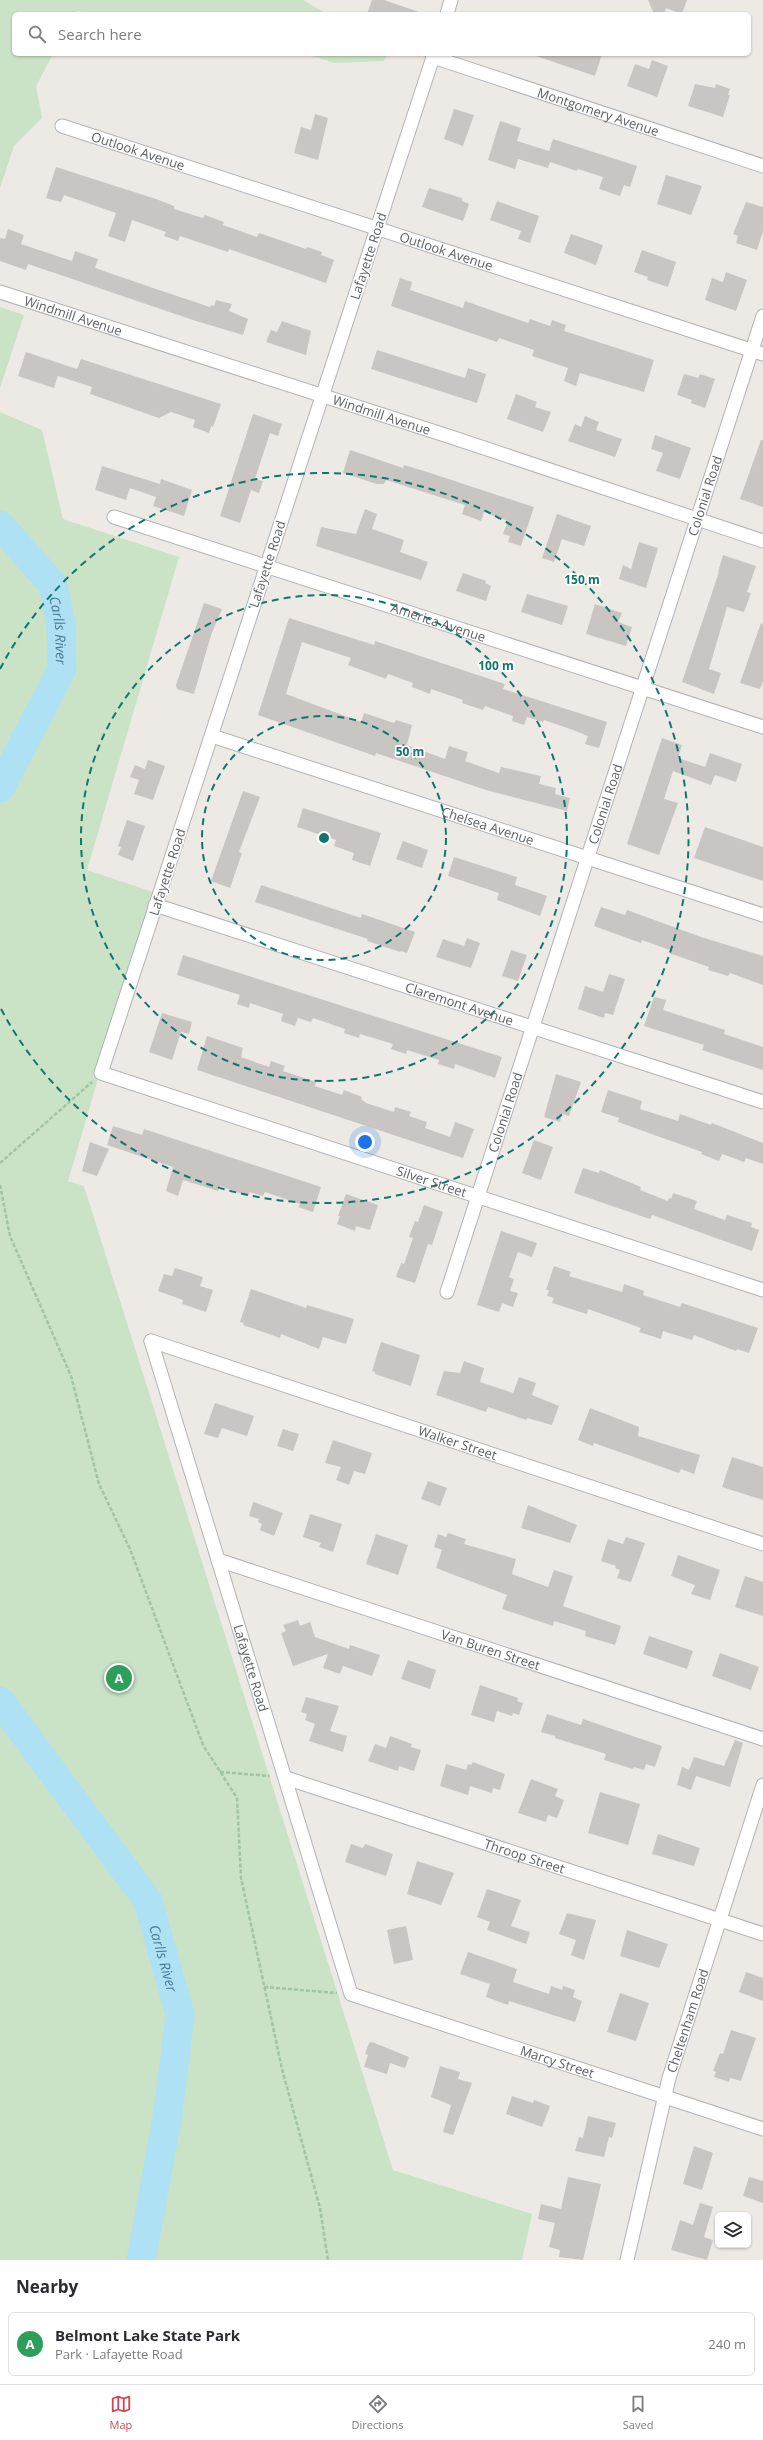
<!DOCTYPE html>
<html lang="en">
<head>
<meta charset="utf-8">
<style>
	body { margin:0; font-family:"Open Sans",sans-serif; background:#f7f7f7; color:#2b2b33 }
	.controls { position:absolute; right:12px; bottom:12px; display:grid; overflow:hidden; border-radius:6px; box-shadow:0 1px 3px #0004 }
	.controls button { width:36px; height:36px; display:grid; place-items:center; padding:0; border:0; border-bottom:1px solid #e1e1e2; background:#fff; color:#2b2b33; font:20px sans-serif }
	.you { position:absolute; left:365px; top:1142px; width:14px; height:14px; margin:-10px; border:3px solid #fff; border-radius:50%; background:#1a73e8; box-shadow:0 0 0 6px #1a73e833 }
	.badge { display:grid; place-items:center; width:26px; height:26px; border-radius:50%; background:#d34652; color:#fff; font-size:13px; font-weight:700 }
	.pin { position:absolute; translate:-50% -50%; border:2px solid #fff; box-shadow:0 1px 4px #0006 }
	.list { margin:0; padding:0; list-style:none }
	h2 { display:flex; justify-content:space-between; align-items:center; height:52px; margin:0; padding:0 16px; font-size:17px }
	h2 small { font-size:13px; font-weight:400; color:#7c7c81 }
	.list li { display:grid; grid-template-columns:26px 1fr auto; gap:12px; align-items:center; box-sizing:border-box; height:64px; margin:0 8px 8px; padding:0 8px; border:1px solid #e1e1e2; border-radius:6px }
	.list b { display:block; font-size:15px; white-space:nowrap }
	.list p { margin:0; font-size:13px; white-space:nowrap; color:#7c7c81 }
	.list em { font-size:13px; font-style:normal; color:#7c7c81 }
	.icon { flex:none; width:22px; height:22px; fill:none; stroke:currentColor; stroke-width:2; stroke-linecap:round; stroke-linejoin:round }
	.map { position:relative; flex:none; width:763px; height:2260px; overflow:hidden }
	.search { position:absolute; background:#fff; box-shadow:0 1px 3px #0004; left:12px; right:12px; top:12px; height:44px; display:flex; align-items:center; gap:10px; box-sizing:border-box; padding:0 14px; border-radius:6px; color:#7c7c81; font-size:15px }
	.sheet { height:124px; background:#fff }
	nav { display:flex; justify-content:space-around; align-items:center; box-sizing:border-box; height:56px; border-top:1px solid #e1e1e2; background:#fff; font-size:11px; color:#7c7c81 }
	nav a { display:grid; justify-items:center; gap:2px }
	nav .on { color:#d34652 }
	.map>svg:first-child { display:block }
</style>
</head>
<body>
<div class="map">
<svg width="763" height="2260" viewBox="0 0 763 2260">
	<rect width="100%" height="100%" fill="#edeae6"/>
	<g fill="#cae2c5">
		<polygon points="0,0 303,0 327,14 112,14 77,11 75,14 14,14 14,54 53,54 36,86 42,118 14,146 0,188"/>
		<polygon points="307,54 388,54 384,61 334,63"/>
		<polygon points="0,307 24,315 0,388"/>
		<polygon points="0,412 42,430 63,519 179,557 87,870 153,892 68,1181 84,1186 393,2170 532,2214 522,2260 0,2260"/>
	</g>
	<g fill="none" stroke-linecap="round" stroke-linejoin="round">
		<g stroke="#afe1f4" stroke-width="29">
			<path id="s1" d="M0 525 53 585 61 625 62 669 0 788"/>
			<path id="s2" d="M0 1701 148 1901 180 2015 168 2113 141 2260"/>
		</g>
	</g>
	<g fill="#c9c5c2">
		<polygon points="372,0 384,0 419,12 419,14 367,14"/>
		<polygon points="648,0 687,0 682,14 666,8 664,14 654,14"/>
		<polygon points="537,54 602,54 595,76 536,56"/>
		<polygon points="652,60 668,66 657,97 627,86 635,64 649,69"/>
		<polygon points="695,84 715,88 716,84 730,89 728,95 730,95 723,117 688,106"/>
		<polygon points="454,109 474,115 463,146 444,139"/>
		<polygon points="315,114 328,118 318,160 294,153 301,127 311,130"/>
		<polygon points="500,121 521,128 517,141 549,151 553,139 637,166 630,187 624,185 620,196 599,189 603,177 578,169 577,171 550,162 548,168 518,159 515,169 488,160"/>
		<polygon points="56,167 156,199 174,206 174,209 203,218 205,215 224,222 223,225 257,237 259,233 306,249 307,247 322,252 321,255 334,260 326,283 229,249 228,252 180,236 178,241 164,236 166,232 132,220 125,242 108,236 116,213 64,195 61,202 46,198"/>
		<polygon points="666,175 702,186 691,215 657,204"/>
		<polygon points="429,188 462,198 462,201 469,204 463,221 422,207"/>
		<polygon points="497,201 539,216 530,243 518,239 521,231 490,220"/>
		<polygon points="746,202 763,207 763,231 757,250 736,243 738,236 733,234"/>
		<polygon points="8,229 24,235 21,244 72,261 75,251 98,259 95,268 159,290 210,307 211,305 214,306 216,300 232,304 229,311 248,319 243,335 196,321 28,264 26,270 0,261 0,238 5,239"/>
		<polygon points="571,234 603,245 596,265 564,253"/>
		<polygon points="642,250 676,262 668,287 647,280 648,277 634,272"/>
		<polygon points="726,272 747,280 736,311 705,300 712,278 723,282"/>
		<polygon points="400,278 412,282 410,290 463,308 465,301 528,323 530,319 550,326 552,320 566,325 564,331 654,360 644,392 580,373 576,386 564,381 568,368 532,356 534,350 499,338 497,342 391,306"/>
		<polygon points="282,321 311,331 306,355 266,342 271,330 277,332"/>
		<polygon points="377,350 465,378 468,368 486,374 477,403 371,369"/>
		<polygon points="26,352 77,369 81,359 221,404 213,427 211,426 209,433 193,427 195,420 171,412 159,418 90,394 92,387 58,376 54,388 18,376"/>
		<polygon points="684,374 698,378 700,374 715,379 705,408 691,403 692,400 677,395"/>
		<polygon points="516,394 537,402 535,407 551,412 543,432 507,419"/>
		<polygon points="253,414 282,424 278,436 270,433 255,479 263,481 259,493 251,490 240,523 220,516"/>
		<polygon points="585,416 599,422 596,430 622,439 615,457 568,441 575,424 581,427"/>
		<polygon points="655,435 691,448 680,479 656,471 663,453 651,449"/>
		<polygon points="761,440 763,440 763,507 740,499"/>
		<polygon points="350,450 403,468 404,465 424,471 534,507 521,546 508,542 510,536 503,534 508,521 484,512 481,521 462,514 465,505 386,480 384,484 377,484 343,473"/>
		<polygon points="102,466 160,484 161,479 192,490 184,516 153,506 156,497 130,488 126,500 95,490"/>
		<polygon points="365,509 377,514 372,529 404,540 400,552 428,562 421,580 316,546 321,527 356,534"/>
		<polygon points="557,514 591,526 584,546 562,539 554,562 542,558"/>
		<polygon points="639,542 658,548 646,588 619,579 623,565 631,569"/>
		<polygon points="723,555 756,566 747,592 751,593 744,612 727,607 709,669 721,673 714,694 682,682 719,572 718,572"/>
		<polygon points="463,573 486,581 485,583 491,586 486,601 456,591"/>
		<polygon points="527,594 568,606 562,625 521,612"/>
		<polygon points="204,603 222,609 211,635 194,694 177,689 176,685"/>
		<polygon points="595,604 622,613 618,622 632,627 626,646 586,634"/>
		<polygon points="289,618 374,645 375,641 505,684 503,689 607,722 599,748 585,744 588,736 573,730 544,720 543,722 527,717 524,725 512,721 513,716 485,706 483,710 462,703 463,700 431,689 430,694 412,687 413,683 388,674 386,679 348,665 351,658 302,642 286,694 361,722 364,713 394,723 396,720 412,725 407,745 445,759 449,746 468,752 465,761 499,773 501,767 541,776 539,784 556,788 555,794 570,798 567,811 486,790 376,753 375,756 258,715"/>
		<polygon points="761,623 763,624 763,681 760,689 740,683"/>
		<polygon points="662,738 682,745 678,758 705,767 710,753 742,764 736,782 715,775 711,785 673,771 664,799 678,803 659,855 627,844"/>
		<polygon points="148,760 165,766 153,800 134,794 139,780 130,777 135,765 145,769"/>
		<polygon points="243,791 260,797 239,852 242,853 230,888 211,881"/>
		<polygon points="303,808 381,833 370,866 352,860 354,853 334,846 336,840 297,827"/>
		<polygon points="127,820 145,826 133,861 118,855 121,847 118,846"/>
		<polygon points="705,827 763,847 763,881 694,858"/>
		<polygon points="403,841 428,850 422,868 396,859"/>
		<polygon points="454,857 517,877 515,885 547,896 540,916 497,900 499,893 448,876"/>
		<polygon points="261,885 361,918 362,914 415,932 407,953 401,951 400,952 367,941 368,939 255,902"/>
		<polygon points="601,907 625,915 627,910 701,937 763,956 763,985 730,973 728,976 708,970 709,967 669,953 670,950 642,940 641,943 594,926"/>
		<polygon points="467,938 480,943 471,968 436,957 443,939 464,946"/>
		<polygon points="511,950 527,955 518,981 502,976"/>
		<polygon points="183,955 502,1057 495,1078 455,1064 454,1069 438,1064 439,1060 407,1050 406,1054 391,1049 393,1044 360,1034 359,1038 344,1033 345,1029 313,1018 311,1022 298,1018 295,1026 281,1021 283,1014 250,1003 249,1008 237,1004 240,995 177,975"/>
		<polygon points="609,974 625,979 613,1015 605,1013 604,1018 578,1009 585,986 603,992"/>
		<polygon points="654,997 666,1000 663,1010 725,1030 724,1034 763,1047 763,1070 702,1050 704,1045 644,1026"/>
		<polygon points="162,1013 192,1022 189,1034 181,1032 172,1060 149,1052"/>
		<polygon points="207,1036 243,1048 241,1057 269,1067 271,1061 285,1066 283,1071 316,1082 315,1086 342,1095 344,1090 362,1097 361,1099 366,1103 394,1112 395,1107 411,1112 409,1116 427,1122 425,1128 450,1137 455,1122 474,1129 463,1158 197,1070"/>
		<polygon points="556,1074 581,1082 569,1116 562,1114 560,1122 544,1117"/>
		<polygon points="608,1090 642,1101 640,1109 678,1121 680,1114 711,1125 712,1123 763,1143 763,1164 746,1158 744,1162 722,1154 719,1161 701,1154 702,1152 618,1122 619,1118 601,1112"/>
		<polygon points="113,1126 142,1135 144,1129 321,1187 313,1212 298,1207 300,1204 265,1192 263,1196 250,1192 248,1196 220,1186 218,1191 183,1180 178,1196 166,1191 173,1167 107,1145"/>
		<polygon points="534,1140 553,1147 541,1180 522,1173"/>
		<polygon points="90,1142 109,1149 97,1176 82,1171"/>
		<polygon points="583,1168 599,1173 600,1170 641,1187 640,1190 668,1201 669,1198 671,1199 673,1193 697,1201 694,1209 725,1220 727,1215 752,1223 751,1227 759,1230 752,1251 652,1215 650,1219 574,1193"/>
		<polygon points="346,1194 378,1205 370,1230 356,1226 355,1231 337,1224 340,1216 338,1216"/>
		<polygon points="424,1205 443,1212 432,1245 428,1244 415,1283 396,1277 401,1263 404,1264 413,1238 409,1237 415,1221 418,1222"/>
		<polygon points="501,1231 537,1243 532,1257 518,1252 509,1277 514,1279 510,1291 518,1293 513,1307 502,1303 499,1312 477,1305"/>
		<polygon points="554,1266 571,1272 569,1276 622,1292 624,1284 644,1291 643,1295 680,1307 682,1303 758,1328 749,1353 737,1349 736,1351 694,1335 692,1340 663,1331 661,1339 639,1332 641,1328 588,1309 587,1314 552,1303 554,1298 547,1296 549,1290 546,1290"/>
		<polygon points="175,1268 203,1277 200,1286 213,1290 206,1312 182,1304 183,1300 158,1291 164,1274 172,1276"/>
		<polygon points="251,1289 306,1308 307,1305 354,1319 346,1344 323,1337 319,1349 281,1334 280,1338 243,1325 244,1323 240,1322"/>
		<polygon points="381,1342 420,1355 411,1386 375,1374 375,1372 372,1371"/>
		<polygon points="464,1361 484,1368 480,1382 513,1393 519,1377 536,1383 532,1395 559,1406 552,1425 527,1418 526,1420 488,1407 486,1412 436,1395 444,1371 460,1373"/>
		<polygon points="215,1403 254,1416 247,1436 222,1428 218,1438 204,1434"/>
		<polygon points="590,1408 639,1427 638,1436 700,1455 694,1474 681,1469 679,1473 594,1443 593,1446 578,1440"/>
		<polygon points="283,1429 299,1434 293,1451 277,1446"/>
		<polygon points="333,1440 372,1453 365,1474 354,1471 349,1485 336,1480 341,1467 325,1463"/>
		<polygon points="732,1457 763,1467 763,1500 722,1487"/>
		<polygon points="428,1481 447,1488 440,1506 421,1499"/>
		<polygon points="253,1502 283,1513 274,1536 260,1530 262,1524 258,1522 259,1519 249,1516"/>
		<polygon points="528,1505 577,1525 570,1543 521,1528"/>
		<polygon points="310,1514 342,1524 333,1552 319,1547 321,1543 303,1537"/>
		<polygon points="448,1533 466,1539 464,1544 516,1559 512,1574 548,1587 554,1570 573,1576 563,1606 621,1626 615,1645 585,1636 586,1631 554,1621 553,1626 502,1609 507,1595 436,1568 442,1550 434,1547 438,1534 446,1537"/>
		<polygon points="376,1534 408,1545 398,1575 366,1564"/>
		<polygon points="626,1537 645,1543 631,1582 617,1578 620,1570 615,1568 616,1566 601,1561 608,1539 623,1544"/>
		<polygon points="678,1555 720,1570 710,1600 691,1594 695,1585 671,1576"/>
		<polygon points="745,1576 763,1582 763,1616 735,1607"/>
		<polygon points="298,1620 300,1626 310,1622 315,1637 349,1649 350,1645 380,1655 372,1676 343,1666 340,1674 323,1668 328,1654 293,1666 281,1633 286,1631 283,1625"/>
		<polygon points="649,1636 693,1651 687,1669 643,1654"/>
		<polygon points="720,1653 759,1667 751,1690 712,1676"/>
		<polygon points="408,1660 436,1670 430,1689 401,1679"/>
		<polygon points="480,1685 518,1698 517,1701 523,1703 519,1715 513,1713 512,1716 497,1711 494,1722 471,1715"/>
		<polygon points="306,1697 339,1706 330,1731 347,1736 343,1752 309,1741 315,1724 305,1720 307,1714 301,1712"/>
		<polygon points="547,1714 581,1725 583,1719 662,1746 655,1767 646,1764 644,1770 634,1767 633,1769 604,1760 606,1754 555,1738 555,1736 541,1732"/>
		<polygon points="390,1736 412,1744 411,1747 421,1750 414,1771 399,1766 398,1771 368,1761 375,1744 386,1748"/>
		<polygon points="735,1740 743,1743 730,1787 696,1776 691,1790 677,1785 682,1767 689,1770 694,1757 724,1766"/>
		<polygon points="473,1762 505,1774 500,1790 493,1788 492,1793 470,1786 468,1795 440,1786 446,1764 466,1770 468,1764 471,1765"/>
		<polygon points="531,1779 558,1789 555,1796 564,1800 557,1818 548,1815 546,1822 518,1813"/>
		<polygon points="600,1792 640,1804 628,1845 588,1833"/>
		<polygon points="658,1834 700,1848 694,1866 652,1854"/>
		<polygon points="351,1844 363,1848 365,1844 393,1854 386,1876 345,1862"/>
		<polygon points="417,1861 454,1873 441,1905 407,1894"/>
		<polygon points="487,1889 521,1900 511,1926 530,1932 526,1944 487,1930 490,1922 477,1917"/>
		<polygon points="567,1913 596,1920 584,1960 571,1955 576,1940 559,1934"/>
		<polygon points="406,1926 413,1960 394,1964 387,1930"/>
		<polygon points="627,1930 668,1944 659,1968 620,1956"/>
		<polygon points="468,1952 517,1969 513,1982 549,1994 551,1986 562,1990 563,1986 575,1990 573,1997 582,2001 575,2022 509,2001 508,2005 486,1997 490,1984 460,1974"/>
		<polygon points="746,1972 763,1978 763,2001 739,1992"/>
		<polygon points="620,1993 649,2003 636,2041 607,2032"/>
		<polygon points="731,2030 756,2038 741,2081 730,2078 729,2082 714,2077 716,2072 713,2071 720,2053 723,2054"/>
		<polygon points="372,2042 409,2057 405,2068 390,2063 387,2074 364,2067 368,2055 365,2054 369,2043"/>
		<polygon points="440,2066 460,2072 458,2079 472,2083 453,2135 443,2132 451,2105 431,2097"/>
		<polygon points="512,2096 533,2103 534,2100 550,2106 542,2127 506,2114"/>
		<polygon points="588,2116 616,2123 612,2138 609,2137 604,2157 575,2151 579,2137 583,2138"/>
		<polygon points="694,2146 713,2153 702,2190 683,2184"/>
		<polygon points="568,2177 601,2184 583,2260 559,2257 560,2250 549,2247 555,2223 538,2219 541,2204 561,2209"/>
		<polygon points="749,2177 763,2181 763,2203 743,2196"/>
		<polygon points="700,2203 713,2207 704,2237 713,2240 707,2260 671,2250 680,2220 693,2225"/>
	</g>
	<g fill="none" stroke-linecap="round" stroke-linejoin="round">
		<defs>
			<g id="street">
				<polyline points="447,14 451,0"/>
				<path id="s3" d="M434 54 101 1073 763 1290"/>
				<path id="s4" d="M433 57 763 166"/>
				<path id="s5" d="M62 126 763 354"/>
				<path id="s6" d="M0 292 448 436 763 541"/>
				<path id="s7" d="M114 517 763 727"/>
				<path id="s8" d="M212 736 763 915"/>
				<path id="s9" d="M155 905 763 1102"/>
				<path id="s10" d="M447 1292 763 316"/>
				<path id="s11" d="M151 1341 351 1994 763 2129"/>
				<path id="s12" d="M151 1341 763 1544"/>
				<path id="s13" d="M218 1560 763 1739"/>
				<path id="s14" d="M286 1778 763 1934"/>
				<path id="s15" d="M627 2260 669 2078 763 1785"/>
			</g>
		</defs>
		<use href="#street" stroke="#b1b3b6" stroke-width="15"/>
		<g stroke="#a1c4a5" stroke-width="2.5" stroke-dasharray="4 2" stroke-linecap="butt">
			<polyline points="0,1163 92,1082"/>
			<polyline points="0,1185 10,1236 71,1376 99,1484 130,1549 203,1745 237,1798 241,1878 282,2069 320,2208 328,2260"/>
			<polyline points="220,1772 270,1776"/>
			<polyline points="264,1987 337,1993"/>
		</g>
		<use href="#street" stroke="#fff" stroke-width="13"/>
	</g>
	<g fill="none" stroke="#0f766e" stroke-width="2" stroke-dasharray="7 5">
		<circle cx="324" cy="838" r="122"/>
		<circle cx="324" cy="838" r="243"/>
		<path d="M0 669A365 365 0 1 1 0 1007"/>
	</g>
	<g text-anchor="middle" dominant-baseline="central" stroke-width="3.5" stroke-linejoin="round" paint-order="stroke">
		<g font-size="13" fill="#5d6164" stroke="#fff">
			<text stroke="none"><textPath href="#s4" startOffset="174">Montgomery Avenue</textPath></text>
			<text stroke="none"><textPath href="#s5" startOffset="80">Outlook Avenue</textPath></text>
			<text stroke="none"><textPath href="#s5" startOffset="404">Outlook Avenue</textPath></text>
			<text transform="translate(368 256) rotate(-72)">Lafayette Road</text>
			<text stroke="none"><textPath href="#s6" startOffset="77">Windmill Avenue</textPath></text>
			<text stroke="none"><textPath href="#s6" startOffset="401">Windmill Avenue</textPath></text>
			<text stroke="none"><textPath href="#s10" startOffset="837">Colonial Road</textPath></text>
			<text transform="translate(267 564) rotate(-72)">Lafayette Road</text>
			<text stroke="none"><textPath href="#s7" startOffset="341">America Avenue</textPath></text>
			<text stroke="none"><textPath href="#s10" startOffset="513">Colonial Road</textPath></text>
			<text stroke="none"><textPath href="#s8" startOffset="290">Chelsea Avenue</textPath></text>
			<text transform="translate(167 872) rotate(-72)">Lafayette Road</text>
			<text stroke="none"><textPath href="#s9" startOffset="320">Claremont Avenue</textPath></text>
			<text stroke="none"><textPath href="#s10" startOffset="189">Colonial Road</textPath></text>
			<text stroke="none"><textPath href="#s3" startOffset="1420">Silver Street</textPath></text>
			<text stroke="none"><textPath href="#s12" startOffset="323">Walker Street</textPath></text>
			<text stroke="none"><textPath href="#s13" startOffset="287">Van Buren Street</textPath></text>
			<text stroke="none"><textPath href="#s11" startOffset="342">Lafayette Road</textPath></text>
			<text stroke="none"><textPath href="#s14" startOffset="251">Throop Street</textPath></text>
			<text stroke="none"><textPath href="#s15" startOffset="247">Cheltenham Road</textPath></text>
			<text stroke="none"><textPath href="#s11" startOffset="900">Marcy Street</textPath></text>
		</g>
		<g font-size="14" font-style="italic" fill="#477994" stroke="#fff">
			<text stroke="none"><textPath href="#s1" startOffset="126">Carlls River</textPath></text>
			<text stroke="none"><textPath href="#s2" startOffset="308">Carlls River</textPath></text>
		</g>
	</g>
	<circle cx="324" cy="838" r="6" fill="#0f766e" stroke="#fff" stroke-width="2"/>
	<g font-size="12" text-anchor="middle" font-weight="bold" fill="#0f766e" stroke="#fff" stroke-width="3.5" stroke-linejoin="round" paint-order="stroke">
		<text x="582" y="584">150 m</text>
		<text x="496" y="670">100 m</text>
		<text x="410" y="756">50 m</text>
	</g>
</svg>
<div class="controls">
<button><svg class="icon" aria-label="layers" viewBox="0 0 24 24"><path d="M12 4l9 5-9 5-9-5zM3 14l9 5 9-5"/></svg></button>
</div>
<div class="you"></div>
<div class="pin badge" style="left:119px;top:1678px;background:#2e9e5b">A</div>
<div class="search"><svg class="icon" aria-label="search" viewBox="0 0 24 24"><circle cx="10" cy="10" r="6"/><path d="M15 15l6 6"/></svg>Search here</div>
</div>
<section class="sheet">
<h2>Nearby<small></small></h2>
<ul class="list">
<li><span class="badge" style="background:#2e9e5b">A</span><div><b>Belmont Lake State Park</b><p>Park · Lafayette Road</p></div><em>240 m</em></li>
</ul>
</section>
<nav>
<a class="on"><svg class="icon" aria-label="map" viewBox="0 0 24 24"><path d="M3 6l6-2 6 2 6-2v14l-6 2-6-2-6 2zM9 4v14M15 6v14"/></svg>Map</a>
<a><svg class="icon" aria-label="directions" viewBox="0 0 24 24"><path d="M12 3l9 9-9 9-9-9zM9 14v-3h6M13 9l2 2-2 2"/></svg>Directions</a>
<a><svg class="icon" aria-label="saved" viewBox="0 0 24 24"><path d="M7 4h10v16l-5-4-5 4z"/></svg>Saved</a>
</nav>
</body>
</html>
